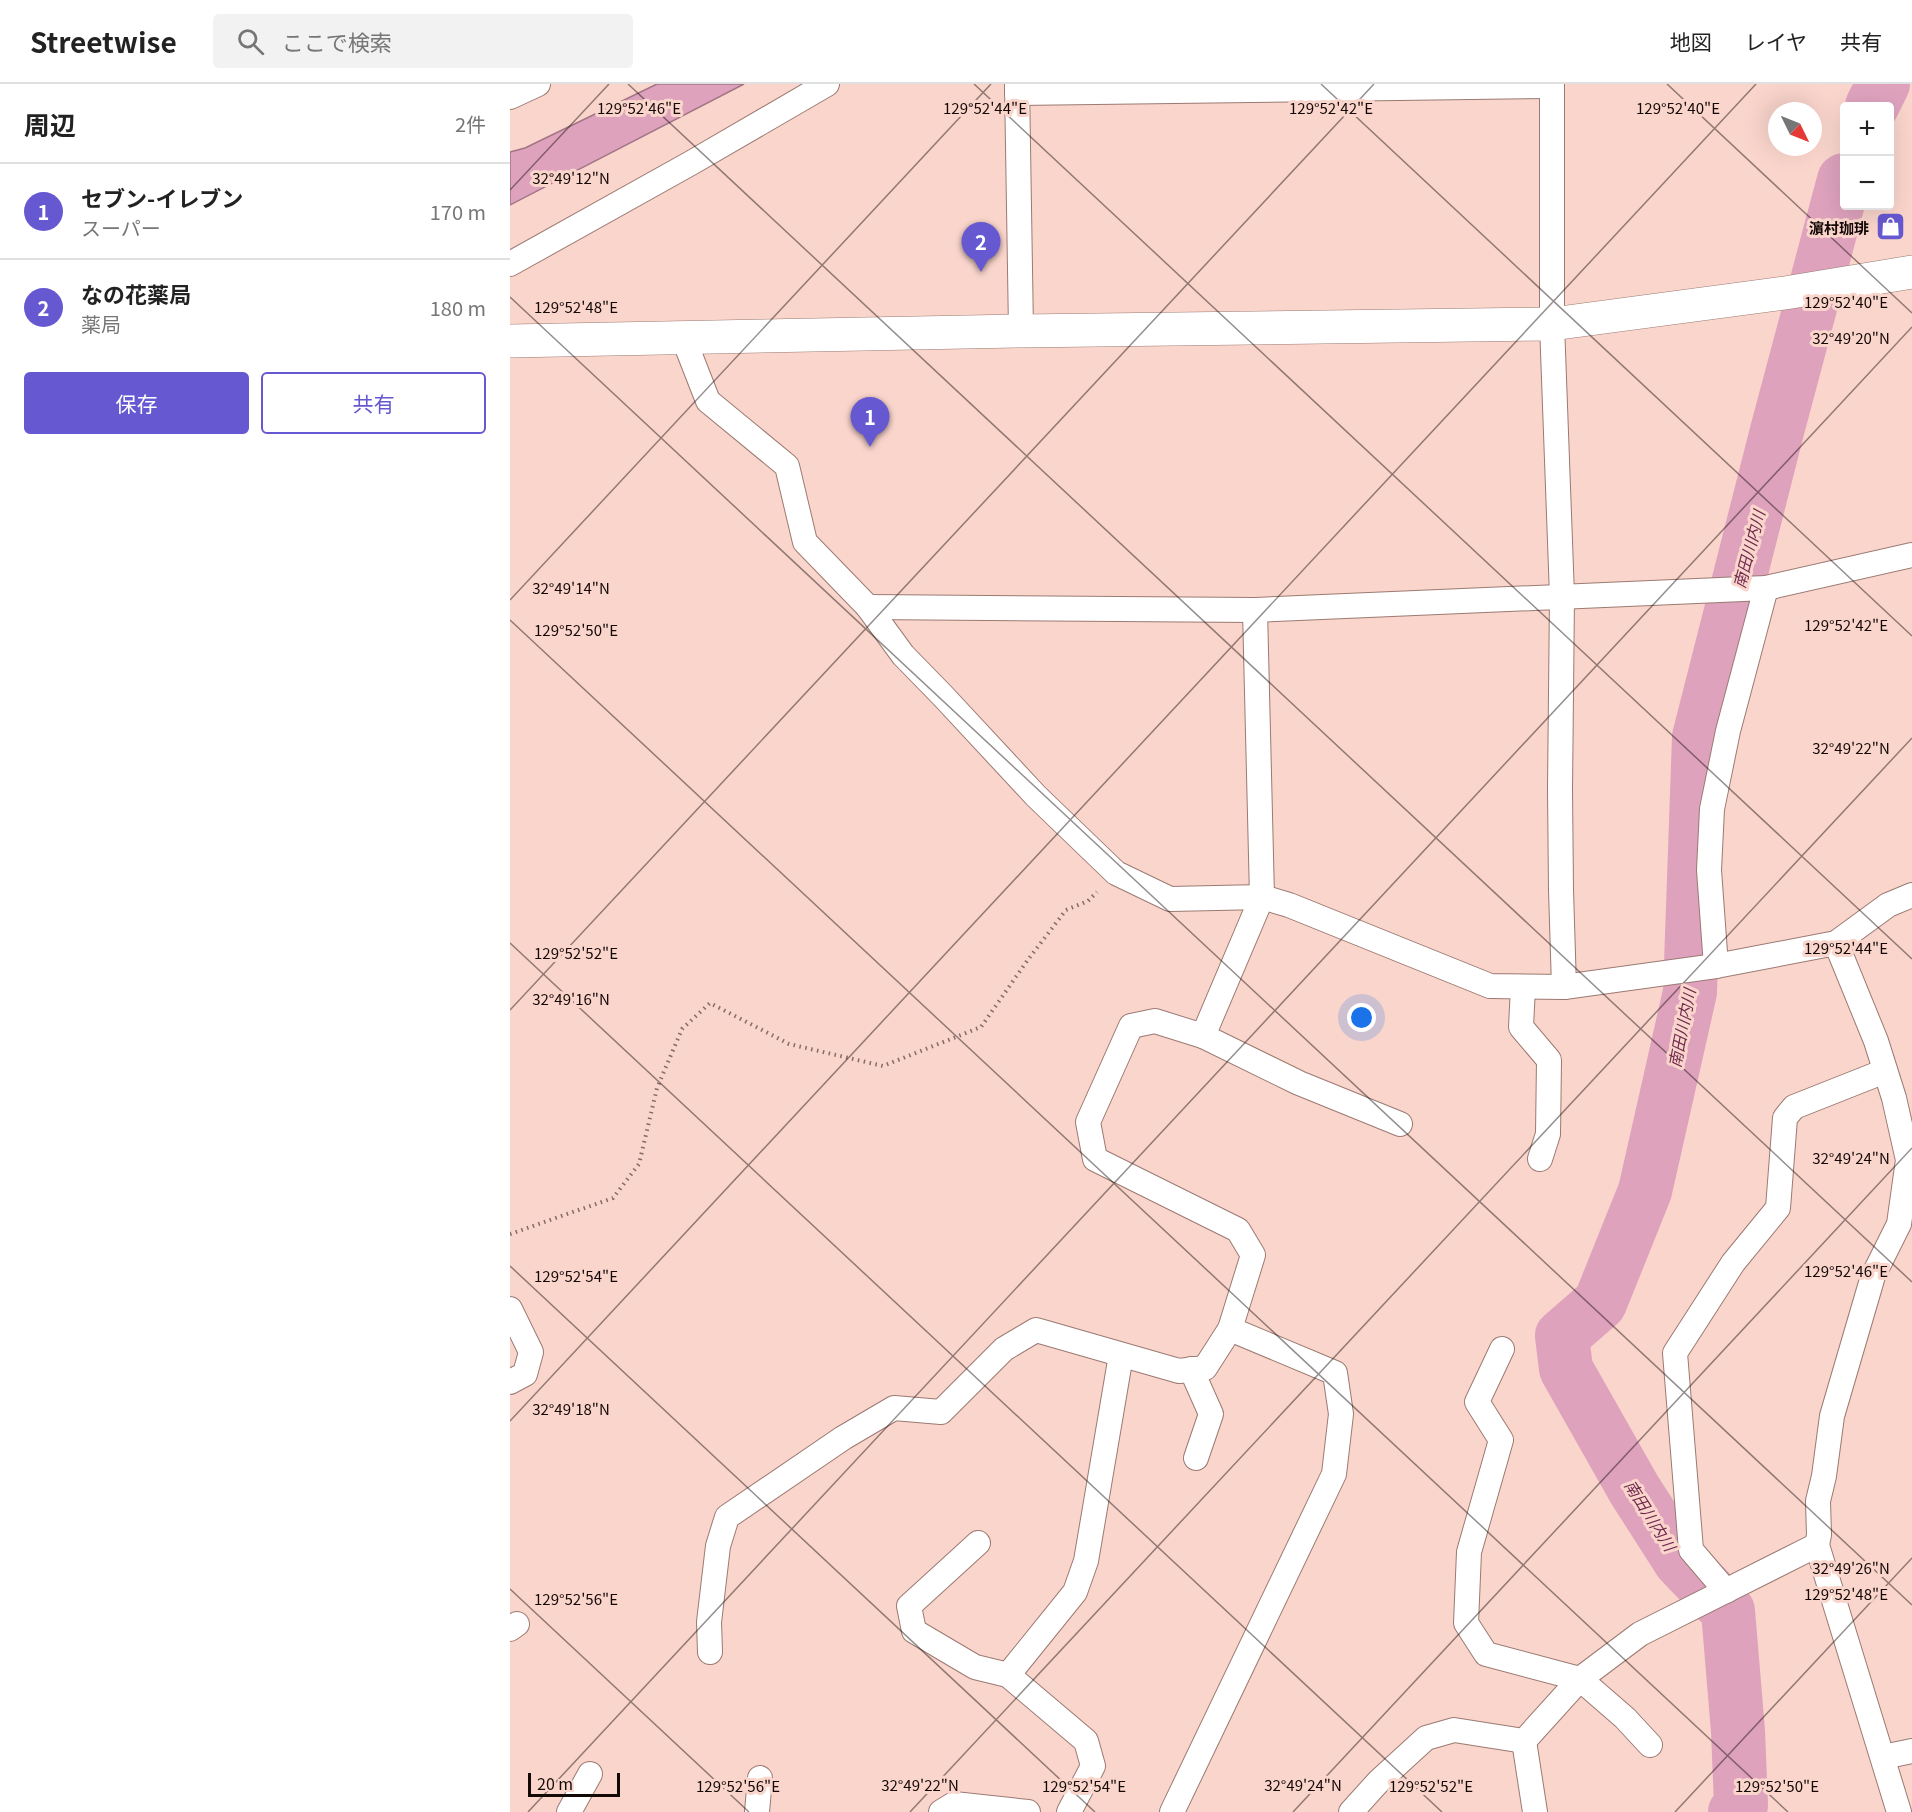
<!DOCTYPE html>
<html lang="ja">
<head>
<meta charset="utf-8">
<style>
	body { margin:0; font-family:Georgia,"Noto Sans JP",serif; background:#f2f2f2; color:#222 }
	.controls { position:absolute; right:18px; top:18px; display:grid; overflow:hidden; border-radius:6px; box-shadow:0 6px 24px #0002 }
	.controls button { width:54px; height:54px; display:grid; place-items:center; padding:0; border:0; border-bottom:2px solid #e0e0e0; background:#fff; color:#222; font:30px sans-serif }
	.compass { position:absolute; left:1258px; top:18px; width:54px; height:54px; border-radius:50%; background:#fff; box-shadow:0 6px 24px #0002; rotate:133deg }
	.scale { position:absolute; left:18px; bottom:15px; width:92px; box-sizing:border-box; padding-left:6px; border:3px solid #130806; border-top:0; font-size:16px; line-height:21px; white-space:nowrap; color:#130806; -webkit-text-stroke:4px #fad5cc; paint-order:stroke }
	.you { position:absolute; left:852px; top:934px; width:21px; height:21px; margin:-15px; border:4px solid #fff; border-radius:50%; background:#1a73e8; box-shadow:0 0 0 9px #1a73e833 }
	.badge { display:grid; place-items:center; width:39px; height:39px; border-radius:50%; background:#6658d1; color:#fff; font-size:20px; font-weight:700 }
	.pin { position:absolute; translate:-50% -50px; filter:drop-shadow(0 2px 3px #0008) }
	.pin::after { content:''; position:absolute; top:32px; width:21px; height:18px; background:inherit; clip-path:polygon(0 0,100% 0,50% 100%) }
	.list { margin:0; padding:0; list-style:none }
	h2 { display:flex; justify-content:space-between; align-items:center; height:78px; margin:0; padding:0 24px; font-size:26px }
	h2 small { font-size:20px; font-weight:400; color:#767676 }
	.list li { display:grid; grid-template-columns:39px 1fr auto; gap:18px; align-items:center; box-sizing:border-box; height:96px; padding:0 24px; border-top:2px solid #e0e0e0 }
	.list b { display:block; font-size:22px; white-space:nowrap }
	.list p { margin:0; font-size:20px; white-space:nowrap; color:#767676 }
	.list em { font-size:20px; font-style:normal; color:#767676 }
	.actions { display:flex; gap:12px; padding:18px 24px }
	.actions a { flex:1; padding:14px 0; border:2px solid #6658d1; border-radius:6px; text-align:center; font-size:21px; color:#6658d1 }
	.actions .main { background:#6658d1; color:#fff }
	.icon { flex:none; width:33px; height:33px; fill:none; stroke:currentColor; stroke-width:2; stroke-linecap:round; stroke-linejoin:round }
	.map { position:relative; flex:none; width:1402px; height:1728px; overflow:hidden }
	header { display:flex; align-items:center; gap:36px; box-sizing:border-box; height:84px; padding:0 30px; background:#fff; border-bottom:2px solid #e0e0e0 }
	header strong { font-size:28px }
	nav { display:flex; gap:33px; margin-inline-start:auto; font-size:21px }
	.search { width:420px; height:54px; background:#f2f2f2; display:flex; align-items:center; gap:15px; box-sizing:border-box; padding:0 21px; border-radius:6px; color:#767676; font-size:22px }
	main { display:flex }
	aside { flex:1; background:#fff }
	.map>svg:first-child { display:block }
</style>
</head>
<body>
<header>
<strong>Streetwise</strong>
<div class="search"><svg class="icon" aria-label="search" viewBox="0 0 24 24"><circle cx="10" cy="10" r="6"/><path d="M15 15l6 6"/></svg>ここで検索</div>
<nav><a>地図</a><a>レイヤ</a><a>共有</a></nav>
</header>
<main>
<aside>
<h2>周辺<small>2件</small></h2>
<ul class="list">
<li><span class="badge">1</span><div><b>セブン-イレブン</b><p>スーパー</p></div><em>170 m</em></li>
<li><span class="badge">2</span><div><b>なの花薬局</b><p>薬局</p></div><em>180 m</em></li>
</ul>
<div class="actions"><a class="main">保存</a><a>共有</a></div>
</aside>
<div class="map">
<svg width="1402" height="1728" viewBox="0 0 1402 1728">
	<rect width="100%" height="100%" fill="#fad5cc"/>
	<polygon fill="#dea2bd" stroke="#a17486" stroke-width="1.5" points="147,0 234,0 0,121 0,68 15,64"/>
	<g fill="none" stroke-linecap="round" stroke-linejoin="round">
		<g stroke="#dea2bd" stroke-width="54">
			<polyline points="1362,22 1373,0"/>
			<polyline points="1225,1728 1231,1721 1228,1647 1218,1527 1170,1477 1124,1405 1056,1285 1052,1252 1090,1219 1135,1107 1180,908 1189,653 1267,347 1334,96"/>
		</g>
		<defs>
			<g id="street">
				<polyline points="507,0 511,247"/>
				<polyline points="1042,0 1042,240 1052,512 1050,706 1051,806 1054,903"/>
				<polyline points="507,9 1042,2"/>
				<polyline points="0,13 28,0"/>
				<polyline points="0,180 181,79 317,0"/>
				<polyline points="173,253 198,317 277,382 295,458 358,523 393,571 433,612 526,712 606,789 660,815 752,813 779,821 980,902 1054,903 1206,882 1326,859 1378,821 1402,811"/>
				<polyline points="358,523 745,526 1256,504 1402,471"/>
				<polyline points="1326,859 1366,957 1384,1014 1398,1076 1389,1140 1363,1192 1322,1332 1314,1392 1308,1417 1309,1451 1307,1461 1389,1728"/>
				<polyline points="1206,882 1199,786 1202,725 1218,647 1256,504"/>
				<polyline points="1013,903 1011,943 1039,976 1038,1050 1030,1075"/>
				<polyline points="693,952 789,999 890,1040"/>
				<polyline points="0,1225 21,1268 15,1290 0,1298"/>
				<polyline points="992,1265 967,1318 991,1356 959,1468 956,1539 976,1570 1070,1595 1115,1634 1140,1661"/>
				<polyline points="681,1285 701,1330 686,1374"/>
				<polyline points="468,1459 399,1522 404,1547 465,1583 498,1591"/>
				<polyline points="1216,1507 1181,1466 1165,1269 1223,1179 1268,1124 1275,1034 1284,1023 1375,987"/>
				<polyline points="0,1545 7,1540"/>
				<polyline points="200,1568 199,1538 208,1462 217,1433 333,1354 384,1324 431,1328 494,1265 526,1246 669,1287 695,1284 720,1245 743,1171 728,1146 585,1075 578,1038 621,942 645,937 693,952 752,813 745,526"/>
				<polyline points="1014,1657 1025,1728"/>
				<polyline points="1373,1673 1402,1667"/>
				<polyline points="59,1728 80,1690"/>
				<polyline points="247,1728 250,1694"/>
				<polyline points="431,1728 444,1720 518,1728"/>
				<polyline points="559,1728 583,1682 576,1657 498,1591 565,1508 576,1477 611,1271"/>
				<polyline points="662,1728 824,1390 831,1330 825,1289 720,1245"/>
				<polyline points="841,1728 869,1697 916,1654 944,1646 1014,1657 1070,1595 1130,1550 1307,1461"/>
			</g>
			<polyline id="secondary" points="0,257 511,247 1042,240 1275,209 1402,188"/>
		</defs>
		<use href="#street" stroke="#9b7a72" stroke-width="26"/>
		<use href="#secondary" stroke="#9b7a72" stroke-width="34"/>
		<polyline stroke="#836b66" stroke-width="4" stroke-dasharray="1.5 4.5" stroke-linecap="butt" points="0,1150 103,1114 129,1080 147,1004 172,945 200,919 279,960 373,982 471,943 517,877 556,826 578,817 587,808"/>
		<use href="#street" stroke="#fff" stroke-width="24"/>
		<use href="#secondary" stroke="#fff" stroke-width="33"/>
	</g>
	<path fill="none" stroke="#130806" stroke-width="1.5" stroke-opacity="0.45" d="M118 0 1402 1198M464 0 1402 875M811 0 1402 552M1157 0 1402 229M0 106 99 0M0 213 1402 1521M0 516 481 0M0 536 1278 1728M0 859 932 1728M0 926 864 0M0 1182 585 1728M0 1337 1246 0M0 1505 239 1728M18 1728 1402 243M400 1728 1402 654M783 1728 1402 1064M1165 1728 1402 1474"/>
	<defs>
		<symbol id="shop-square" viewBox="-11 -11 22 22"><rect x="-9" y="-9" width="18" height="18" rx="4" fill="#6658d1" stroke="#fad5cc"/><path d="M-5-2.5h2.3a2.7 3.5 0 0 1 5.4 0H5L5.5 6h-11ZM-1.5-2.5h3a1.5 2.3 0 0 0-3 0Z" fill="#fff"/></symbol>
	</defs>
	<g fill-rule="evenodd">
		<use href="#shop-square" x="1364" y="126" width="33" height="33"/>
	</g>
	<g text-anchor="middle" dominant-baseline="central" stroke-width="6" stroke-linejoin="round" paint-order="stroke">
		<g font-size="15" font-weight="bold" fill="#130806" stroke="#fad5cc" text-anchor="end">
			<text x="1359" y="143">濵村珈琲</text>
		</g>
		<g font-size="16" font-style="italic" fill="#702a4f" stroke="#fad5cc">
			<text transform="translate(1238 465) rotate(-75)">南田川内川</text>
			<text transform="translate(1171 944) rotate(-79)">南田川内川</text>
			<text transform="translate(1141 1431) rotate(58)">南田川内川</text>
		</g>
	</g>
	<g font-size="15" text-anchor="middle" fill="#130806" stroke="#fad5cc" stroke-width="6" stroke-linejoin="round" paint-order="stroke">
		<text x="475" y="30">129°52'44"E</text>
		<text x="821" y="30">129°52'42"E</text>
		<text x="129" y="30">129°52'46"E</text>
		<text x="1168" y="30">129°52'40"E</text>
		<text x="61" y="100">32°49'12"N</text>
		<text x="1336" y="224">129°52'40"E</text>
		<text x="66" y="229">129°52'48"E</text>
		<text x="1341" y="260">32°49'20"N</text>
		<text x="61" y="510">32°49'14"N</text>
		<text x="1336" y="547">129°52'42"E</text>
		<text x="66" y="552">129°52'50"E</text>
		<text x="1341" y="670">32°49'22"N</text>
		<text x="1336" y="870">129°52'44"E</text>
		<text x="66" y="875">129°52'52"E</text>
		<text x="61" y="921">32°49'16"N</text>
		<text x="1341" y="1080">32°49'24"N</text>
		<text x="1336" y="1193">129°52'46"E</text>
		<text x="66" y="1198">129°52'54"E</text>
		<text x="61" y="1331">32°49'18"N</text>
		<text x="1341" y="1490">32°49'26"N</text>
		<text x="1336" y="1516">129°52'48"E</text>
		<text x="66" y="1521">129°52'56"E</text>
		<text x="410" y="1707">32°49'22"N</text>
		<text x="793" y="1707">32°49'24"N</text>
		<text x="228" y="1708">129°52'56"E</text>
		<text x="574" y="1708">129°52'54"E</text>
		<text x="921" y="1708">129°52'52"E</text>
		<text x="1267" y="1708">129°52'50"E</text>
	</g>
</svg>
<div class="controls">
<button>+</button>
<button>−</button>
</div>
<svg class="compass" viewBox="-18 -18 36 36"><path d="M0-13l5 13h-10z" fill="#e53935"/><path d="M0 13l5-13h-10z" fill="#767676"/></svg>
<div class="scale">20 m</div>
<div class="you"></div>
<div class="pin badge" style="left:360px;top:363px">1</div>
<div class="pin badge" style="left:471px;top:188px">2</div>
</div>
</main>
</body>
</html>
